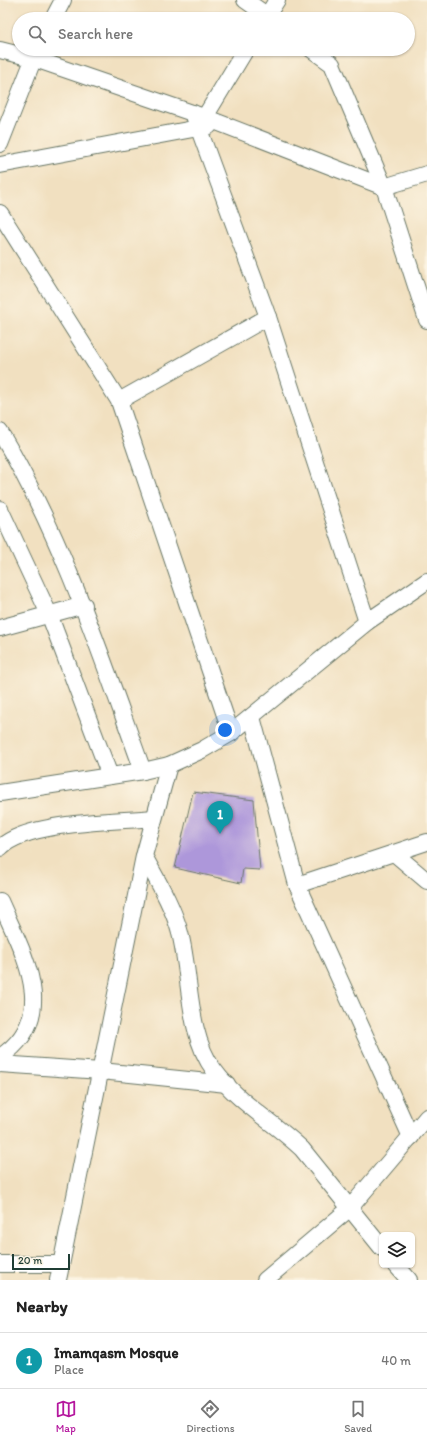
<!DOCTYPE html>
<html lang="en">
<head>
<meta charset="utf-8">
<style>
	body { margin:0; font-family:Itim,sans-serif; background:#f6f6f6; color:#222 }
	.controls { position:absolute; right:12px; bottom:12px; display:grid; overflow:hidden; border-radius:6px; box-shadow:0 1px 3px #0004 }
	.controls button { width:36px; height:36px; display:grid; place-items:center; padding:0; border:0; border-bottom:1px solid #e0e0e0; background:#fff; color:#222; font:20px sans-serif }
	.scale { position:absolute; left:12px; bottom:10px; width:58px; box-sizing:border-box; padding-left:4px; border:2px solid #1f3d34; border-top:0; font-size:11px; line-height:14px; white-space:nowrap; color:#1f3d34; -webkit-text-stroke:3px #fcf5e5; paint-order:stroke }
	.you { position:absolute; left:225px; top:730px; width:14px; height:14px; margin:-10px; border:3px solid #fff; border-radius:50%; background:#1a73e8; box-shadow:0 0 0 6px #1a73e833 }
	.badge { display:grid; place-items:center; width:26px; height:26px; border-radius:50%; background:#b5179e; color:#fff; font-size:13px; font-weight:700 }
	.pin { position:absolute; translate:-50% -33px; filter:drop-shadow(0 1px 2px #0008) }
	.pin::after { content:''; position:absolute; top:21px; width:14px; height:12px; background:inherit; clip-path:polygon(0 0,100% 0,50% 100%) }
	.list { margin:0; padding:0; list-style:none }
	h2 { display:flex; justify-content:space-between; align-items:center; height:52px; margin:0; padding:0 16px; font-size:17px }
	h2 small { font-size:13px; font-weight:400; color:#767676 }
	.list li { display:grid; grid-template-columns:26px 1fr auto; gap:12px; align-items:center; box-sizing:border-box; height:56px; padding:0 16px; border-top:1px solid #e0e0e0 }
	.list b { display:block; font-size:15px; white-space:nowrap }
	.list p { margin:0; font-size:13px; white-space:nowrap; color:#767676 }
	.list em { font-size:13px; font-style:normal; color:#767676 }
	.icon { flex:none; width:22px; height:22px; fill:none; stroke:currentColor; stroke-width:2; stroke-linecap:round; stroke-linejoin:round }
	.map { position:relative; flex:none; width:427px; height:1280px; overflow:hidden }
	.search { position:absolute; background:#fff; box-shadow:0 1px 3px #0004; left:12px; right:12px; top:12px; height:44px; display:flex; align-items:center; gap:10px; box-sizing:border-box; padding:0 14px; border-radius:22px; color:#767676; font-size:15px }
	.sheet { height:108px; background:#fff }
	nav { display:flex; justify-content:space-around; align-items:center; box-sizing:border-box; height:56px; border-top:1px solid #e0e0e0; background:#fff; font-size:11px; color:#767676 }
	nav a { display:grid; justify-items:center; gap:2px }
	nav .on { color:#b5179e }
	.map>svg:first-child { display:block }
</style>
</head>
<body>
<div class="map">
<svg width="427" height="1280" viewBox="0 0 427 1280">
	<rect width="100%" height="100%" fill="#fcf5e5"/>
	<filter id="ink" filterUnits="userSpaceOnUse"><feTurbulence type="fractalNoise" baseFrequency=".025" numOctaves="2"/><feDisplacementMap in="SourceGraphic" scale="8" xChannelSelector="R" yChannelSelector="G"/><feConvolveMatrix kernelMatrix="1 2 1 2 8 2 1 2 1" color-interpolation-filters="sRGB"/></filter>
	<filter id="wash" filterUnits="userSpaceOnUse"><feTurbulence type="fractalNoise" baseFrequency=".012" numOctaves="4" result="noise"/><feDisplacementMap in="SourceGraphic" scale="16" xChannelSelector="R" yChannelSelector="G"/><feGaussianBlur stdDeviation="0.9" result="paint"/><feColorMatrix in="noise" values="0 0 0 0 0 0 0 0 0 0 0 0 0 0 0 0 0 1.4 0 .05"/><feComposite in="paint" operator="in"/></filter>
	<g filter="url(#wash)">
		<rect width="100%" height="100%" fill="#f1e0c0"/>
		<g id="blocks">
			<polygon fill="#ad97da" points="193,792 254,800 260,870 243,869 241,883 175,868"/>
		</g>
	</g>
	<g filter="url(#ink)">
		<use href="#blocks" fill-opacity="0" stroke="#687665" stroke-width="1"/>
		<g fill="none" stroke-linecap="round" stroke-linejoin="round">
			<defs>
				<g id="street">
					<polyline points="245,0 272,19"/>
					<polyline points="53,19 63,0"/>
					<polyline points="265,19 277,0"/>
					<polyline points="311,49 332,64 384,187 427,320"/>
					<polyline points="0,50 32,58 204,117 384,187 427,174"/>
					<polyline points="193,113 268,317 367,622"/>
					<polyline points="200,125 246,49"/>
					<polyline points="0,144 37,50"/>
					<polyline points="0,165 209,126"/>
					<polyline points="0,213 119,401 231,733"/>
					<polyline points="119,401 268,317"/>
					<path d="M0 432C63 538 101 655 143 771"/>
					<polyline points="0,509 49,614 110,776"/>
					<polyline points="0,628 84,605"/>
					<polyline points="252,717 297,885 411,1137"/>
					<path d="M169 765 144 856C157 880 173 906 180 933 191 975 187 1035 214 1070 238 1103 274 1122 302 1149L382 1248"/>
					<polyline points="0,793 143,771 169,765 202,750 231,733 367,622 427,581"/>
					<path d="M0 848C27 821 114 822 153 818"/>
					<polyline points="394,853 427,881"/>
					<polyline points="297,885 427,842"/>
					<path d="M0 901C22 952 62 1016 0 1057"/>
					<polyline points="0,1064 101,1071 227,1084"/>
					<polyline points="0,1264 61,1264"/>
					<polyline points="396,1265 409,1280"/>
					<polyline points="58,1280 144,856"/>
					<polyline points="265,1280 349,1209 427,1117"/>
				</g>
			</defs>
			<use href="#street" stroke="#687665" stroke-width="18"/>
			<use href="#street" stroke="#fff" stroke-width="16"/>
		</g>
	</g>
</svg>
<div class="controls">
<button><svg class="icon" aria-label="layers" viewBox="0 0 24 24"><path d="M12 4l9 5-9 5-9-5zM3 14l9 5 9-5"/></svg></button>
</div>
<div class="scale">20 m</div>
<div class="you"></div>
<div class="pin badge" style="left:220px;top:834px;background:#0f9aa8">1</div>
<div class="search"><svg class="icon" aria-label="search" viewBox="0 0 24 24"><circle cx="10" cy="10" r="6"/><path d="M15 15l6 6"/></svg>Search here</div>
</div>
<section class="sheet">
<h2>Nearby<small></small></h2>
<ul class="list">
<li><span class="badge" style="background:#0f9aa8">1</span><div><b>Imamqasm Mosque</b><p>Place</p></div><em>40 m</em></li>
</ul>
</section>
<nav>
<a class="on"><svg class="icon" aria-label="map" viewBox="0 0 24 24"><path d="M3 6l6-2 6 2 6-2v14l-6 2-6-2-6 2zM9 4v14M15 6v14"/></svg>Map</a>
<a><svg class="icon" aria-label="directions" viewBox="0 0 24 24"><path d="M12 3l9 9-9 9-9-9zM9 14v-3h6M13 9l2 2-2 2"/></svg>Directions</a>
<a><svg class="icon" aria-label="saved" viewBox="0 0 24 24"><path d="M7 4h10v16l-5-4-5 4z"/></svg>Saved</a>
</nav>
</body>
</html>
